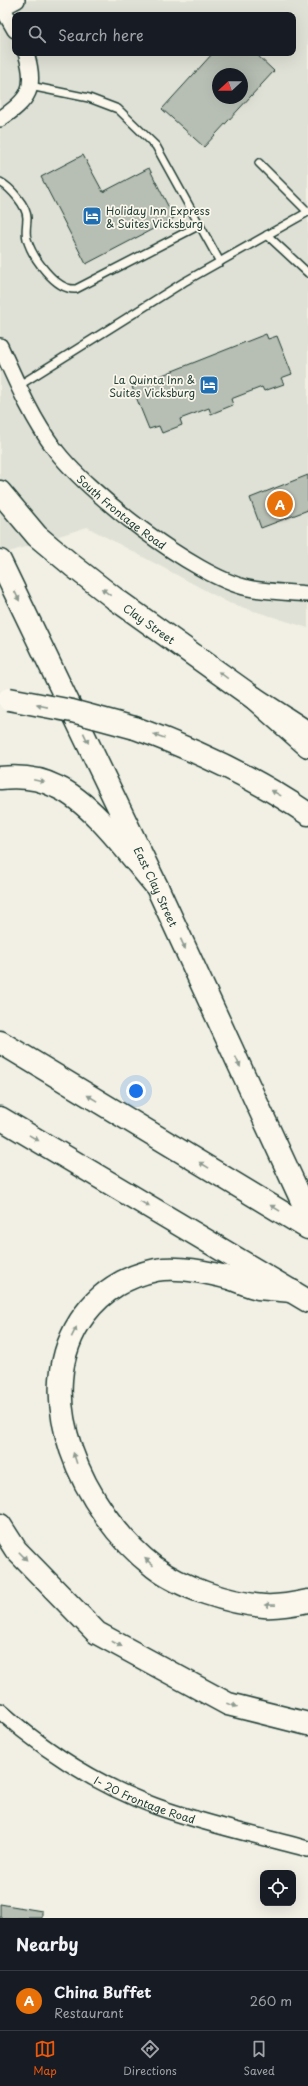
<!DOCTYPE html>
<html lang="en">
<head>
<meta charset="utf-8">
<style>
	body { margin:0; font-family:"Playpen Sans",sans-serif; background:#242831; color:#f1f3f6 }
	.controls { position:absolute; right:12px; bottom:12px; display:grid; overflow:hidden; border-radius:8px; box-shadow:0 4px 16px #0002 }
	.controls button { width:36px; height:36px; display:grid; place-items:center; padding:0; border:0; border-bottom:1px solid #363941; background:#171b24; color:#f1f3f6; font:20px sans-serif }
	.compass { position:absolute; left:212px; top:68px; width:36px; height:36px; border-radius:50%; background:#171b24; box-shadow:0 4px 16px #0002; rotate:249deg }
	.you { position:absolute; left:136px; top:1091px; width:14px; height:14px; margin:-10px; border:3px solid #fff; border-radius:50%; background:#1a73e8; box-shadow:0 0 0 6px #1a73e833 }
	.badge { display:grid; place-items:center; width:26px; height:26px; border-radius:50%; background:#ea580c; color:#fff; font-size:13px; font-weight:700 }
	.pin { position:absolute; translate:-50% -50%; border:2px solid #fff; box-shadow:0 1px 4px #0006 }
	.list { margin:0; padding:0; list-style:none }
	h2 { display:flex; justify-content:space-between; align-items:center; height:52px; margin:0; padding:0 16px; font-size:17px }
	h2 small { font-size:13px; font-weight:400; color:#9ea1a6 }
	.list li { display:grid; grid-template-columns:26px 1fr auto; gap:12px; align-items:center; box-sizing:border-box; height:60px; padding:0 16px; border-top:1px solid #363941 }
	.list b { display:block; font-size:15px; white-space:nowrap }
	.list p { margin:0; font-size:13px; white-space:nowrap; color:#9ea1a6 }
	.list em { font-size:13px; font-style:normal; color:#9ea1a6 }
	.icon { flex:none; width:22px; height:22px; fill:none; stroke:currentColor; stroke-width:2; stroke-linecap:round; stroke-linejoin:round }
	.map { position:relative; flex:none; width:308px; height:1918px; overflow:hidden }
	.search { position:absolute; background:#171b24; box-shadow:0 4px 16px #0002; left:12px; right:12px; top:12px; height:44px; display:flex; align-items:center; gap:10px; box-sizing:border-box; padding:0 14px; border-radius:8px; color:#9ea1a6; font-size:15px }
	.sheet { height:112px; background:#171b24 }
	nav { display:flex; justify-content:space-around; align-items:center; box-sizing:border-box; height:56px; border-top:1px solid #363941; background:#171b24; font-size:11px; color:#9ea1a6 }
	nav a { display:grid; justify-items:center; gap:2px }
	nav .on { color:#ea580c }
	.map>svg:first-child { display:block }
</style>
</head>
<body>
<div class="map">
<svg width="308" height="1918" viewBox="0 0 308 1918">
	<rect width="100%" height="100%" fill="#f2f0e5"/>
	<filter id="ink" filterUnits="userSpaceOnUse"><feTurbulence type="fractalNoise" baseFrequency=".025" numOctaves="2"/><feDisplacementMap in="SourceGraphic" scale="8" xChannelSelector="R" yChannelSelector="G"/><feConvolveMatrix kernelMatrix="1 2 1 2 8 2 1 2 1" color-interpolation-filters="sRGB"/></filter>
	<g filter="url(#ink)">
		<path fill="#e0e1d6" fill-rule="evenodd" d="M0 0H308V628L229 603 87 527 0 555ZM15 15H293V53H15ZM218 74H242V98H218Z"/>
		<g fill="#b7beb3" stroke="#1f3d34" fill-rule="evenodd">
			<path d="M213 53H255L274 71 204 147 162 109ZM218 74H242V98H218Z"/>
			<polygon points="83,155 103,192 149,168 174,218 86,264 41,177"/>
			<polygon points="266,334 268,339 277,336 292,374 281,378 284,384 264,391 262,387 231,399 233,405 211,414 209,408 180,419 182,425 162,433 159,426 149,429 132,387"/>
			<polygon points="308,475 308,510 261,528 250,498"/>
			<polygon points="0,1904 42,1911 42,1918 0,1918"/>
		</g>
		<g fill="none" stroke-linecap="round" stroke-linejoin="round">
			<defs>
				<g id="service">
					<polyline points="30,86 89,98 118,109 156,146 220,262"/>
					<polyline points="259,163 308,212"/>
					<path d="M0 182C10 187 27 206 27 218 27 224 25 233 27 239 32 257 56 291 76 289L200 225"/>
					<polyline points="267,235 308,273"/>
					<polyline points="18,386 184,282 308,212"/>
				</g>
				<g id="minor">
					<polyline points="0,4 15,30"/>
					<polyline points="0,9 17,0"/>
					<path d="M0 119C29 100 37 88 26 53"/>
					<path id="s1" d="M0 346C16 381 31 417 54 448 85 491 195 577 248 588 267 592 288 592 308 594"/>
					<path id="s2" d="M0 1711C45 1751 98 1785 155 1806 204 1824 257 1835 308 1849"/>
				</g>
				<g id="primary">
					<path id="s3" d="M0 492 37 536 73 566 114 598 254 698 308 746"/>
					<path id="s4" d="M0 561 157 887 308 1214"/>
				</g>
				<g id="motorway">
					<polyline points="254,698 308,733"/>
					<path d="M135 728C196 750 254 777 308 814"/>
					<path d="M0 778C19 776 40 778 57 787 93 803 131 857 157 887"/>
					<polyline points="0,1042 308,1228"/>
					<polyline points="0,1118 308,1301"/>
					<path d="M292 1291C281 1290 269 1289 258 1288 248 1286 239 1281 229 1278 206 1272 179 1266 156 1270 127 1276 103 1290 85 1314 26 1393 84 1513 154 1567 181 1588 230 1603 264 1606 279 1607 294 1604 308 1601"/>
					<polyline points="0,1525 16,1550 97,1633 228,1704 308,1724"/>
				</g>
			</defs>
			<use href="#service" stroke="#1f3d34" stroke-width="10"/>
			<use href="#minor" stroke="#1f3d34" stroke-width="18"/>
			<use href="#primary" stroke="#1f3d34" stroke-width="25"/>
			<use href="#motorway" stroke="#1f3d34" stroke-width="25"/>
			<use href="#service" stroke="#fbf7ec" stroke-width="7"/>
			<use href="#minor" stroke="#fbf7ec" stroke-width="15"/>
			<use href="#primary" stroke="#fbf7ec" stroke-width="22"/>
			<use href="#motorway" stroke="#fbf7ec" stroke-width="22"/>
			<defs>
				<polyline id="motorway-bridge" points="9,699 72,711 135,728"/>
			</defs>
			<use href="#motorway-bridge" stroke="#1f3d34" stroke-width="25" stroke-linecap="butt"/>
			<use href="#motorway-bridge" stroke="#fbf7ec" stroke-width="22"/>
		</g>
		<defs><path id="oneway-solid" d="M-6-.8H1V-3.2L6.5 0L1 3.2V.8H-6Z"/></defs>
		<g fill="#8d9a90">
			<use href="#oneway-solid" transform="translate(106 592) rotate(-142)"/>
			<use href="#oneway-solid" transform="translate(17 596) rotate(64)"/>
			<use href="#oneway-solid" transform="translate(223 675) rotate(-144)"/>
			<use href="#oneway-solid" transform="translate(42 706) rotate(-169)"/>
			<use href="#oneway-solid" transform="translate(159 736) rotate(-160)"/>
			<use href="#oneway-solid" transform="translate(86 738) rotate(65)"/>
			<use href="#oneway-solid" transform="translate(39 781) rotate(12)"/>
			<use href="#oneway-solid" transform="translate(276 793) rotate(-151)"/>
			<use href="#oneway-solid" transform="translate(183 944) rotate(65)"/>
			<use href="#oneway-solid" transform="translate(238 1062) rotate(65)"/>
			<use href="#oneway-solid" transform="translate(92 1098) rotate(-149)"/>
			<use href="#oneway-solid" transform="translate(34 1138) rotate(31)"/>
			<use href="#oneway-solid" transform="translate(204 1165) rotate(-149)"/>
			<use href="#oneway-solid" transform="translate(145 1204) rotate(31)"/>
			<use href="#oneway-solid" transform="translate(275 1208) rotate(-149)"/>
			<use href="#oneway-solid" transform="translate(74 1332) rotate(-64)"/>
			<use href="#oneway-solid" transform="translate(75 1458) rotate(-108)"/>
			<use href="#oneway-solid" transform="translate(23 1556) rotate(46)"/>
			<use href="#oneway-solid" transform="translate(149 1562) rotate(-139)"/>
			<use href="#oneway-solid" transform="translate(270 1605) rotate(-179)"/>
			<use href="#oneway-solid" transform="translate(117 1644) rotate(28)"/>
			<use href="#oneway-solid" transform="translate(232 1705) rotate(17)"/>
		</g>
	</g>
	<defs>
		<symbol id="hotel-square" viewBox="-11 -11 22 22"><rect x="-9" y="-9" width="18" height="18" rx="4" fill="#1f6fb2" stroke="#fbf7ec"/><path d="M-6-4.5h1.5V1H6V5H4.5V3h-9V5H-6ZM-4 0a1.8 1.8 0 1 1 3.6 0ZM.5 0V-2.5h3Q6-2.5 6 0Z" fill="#fff"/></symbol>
	</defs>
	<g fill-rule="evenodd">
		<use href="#hotel-square" x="81" y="205" width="22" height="22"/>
		<use href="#hotel-square" x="198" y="374" width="22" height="22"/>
	</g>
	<g text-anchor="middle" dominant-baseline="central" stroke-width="3.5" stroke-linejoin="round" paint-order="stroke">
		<g font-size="11" fill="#1f3d34" stroke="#fbf7ec" text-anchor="start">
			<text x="106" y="210">Holiday Inn Express<tspan x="106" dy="13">&amp; Suites Vicksburg</tspan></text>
			<text x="195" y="379" text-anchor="end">La Quinta Inn &amp;<tspan x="195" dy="13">Suites Vicksburg</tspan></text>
		</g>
		<g font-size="11" fill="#1f3d34" stroke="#fbf7ec">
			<text stroke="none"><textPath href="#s1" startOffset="209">South Frontage Road</textPath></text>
			<text stroke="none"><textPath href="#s3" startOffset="200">Clay Street</textPath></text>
			<text stroke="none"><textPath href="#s4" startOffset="361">East Clay Street</textPath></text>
			<text stroke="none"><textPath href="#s2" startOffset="171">I- 20 Frontage Road</textPath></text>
		</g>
	</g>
</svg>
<div class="controls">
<button><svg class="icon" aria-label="locate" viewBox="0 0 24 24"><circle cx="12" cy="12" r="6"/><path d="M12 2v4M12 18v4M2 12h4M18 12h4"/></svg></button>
</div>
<svg class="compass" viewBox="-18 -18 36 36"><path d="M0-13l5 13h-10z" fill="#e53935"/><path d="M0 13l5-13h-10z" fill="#9ea1a6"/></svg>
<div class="you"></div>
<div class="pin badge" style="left:280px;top:504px;background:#e8710a">A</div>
<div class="search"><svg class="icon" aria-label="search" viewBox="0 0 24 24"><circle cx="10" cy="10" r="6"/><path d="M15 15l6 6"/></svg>Search here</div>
</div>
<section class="sheet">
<h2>Nearby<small></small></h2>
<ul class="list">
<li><span class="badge" style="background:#e8710a">A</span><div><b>China Buffet</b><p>Restaurant</p></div><em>260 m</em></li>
</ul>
</section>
<nav>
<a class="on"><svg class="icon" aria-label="map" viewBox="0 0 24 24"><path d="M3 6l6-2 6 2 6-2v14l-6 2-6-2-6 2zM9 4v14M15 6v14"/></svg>Map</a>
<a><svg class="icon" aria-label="directions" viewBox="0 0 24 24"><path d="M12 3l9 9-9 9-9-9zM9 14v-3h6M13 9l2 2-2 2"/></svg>Directions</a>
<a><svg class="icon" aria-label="saved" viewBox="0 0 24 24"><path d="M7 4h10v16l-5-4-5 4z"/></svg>Saved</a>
</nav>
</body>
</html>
